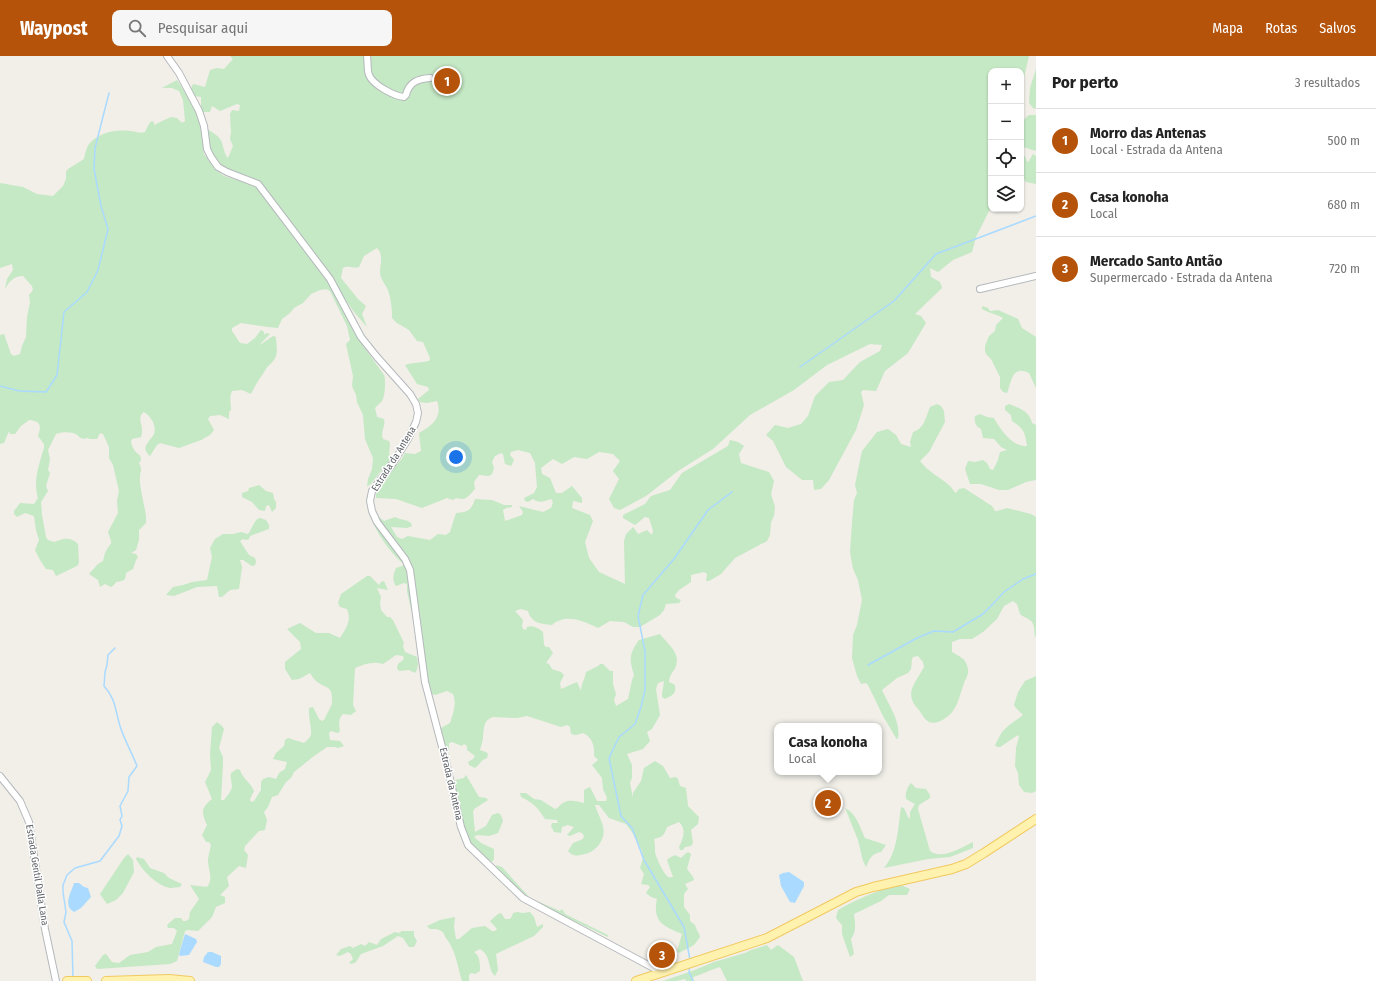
<!DOCTYPE html>
<html lang="pt">
<head>
<meta charset="utf-8">
<style>
	body { margin:0; font-family:"Fira Sans Condensed",sans-serif; background:#f6f6f6; color:#222 }
	.controls { position:absolute; right:12px; top:12px; display:grid; overflow:hidden; border-radius:8px; box-shadow:0 1px 3px #0004 }
	.controls button { width:36px; height:36px; display:grid; place-items:center; padding:0; border:0; border-bottom:1px solid #e0e0e0; background:#fff; color:#222; font:20px sans-serif }
	.you { position:absolute; left:456px; top:401px; width:14px; height:14px; margin:-10px; border:3px solid #fff; border-radius:50%; background:#1a73e8; box-shadow:0 0 0 6px #1a73e833 }
	.badge { display:grid; place-items:center; width:26px; height:26px; border-radius:50%; background:#b45309; color:#fff; font-size:13px; font-weight:700 }
	.pin { position:absolute; translate:-50% -50%; border:2px solid #fff; box-shadow:0 1px 4px #0006 }
	.popup { position:absolute; left:774px; top:667px; width:108px; height:52px; box-sizing:border-box; display:grid; place-content:center; border-radius:8px; background:#fff; filter:drop-shadow(0 1px 3px #0005); font-size:13px; white-space:nowrap; color:#767676 }
	.popup b { font-size:15px; color:#222 }
	.popup::after { content:''; position:absolute; left:50%; top:100%; margin-left:-8px; border:8px solid transparent; border-top-color:#fff }
	.list { margin:0; padding:0; list-style:none }
	h2 { display:flex; justify-content:space-between; align-items:center; height:52px; margin:0; padding:0 16px; font-size:17px }
	h2 small { font-size:13px; font-weight:400; color:#767676 }
	.list li { display:grid; grid-template-columns:26px 1fr auto; gap:12px; align-items:center; box-sizing:border-box; height:64px; padding:0 16px; border-top:1px solid #e0e0e0 }
	.list b { display:block; font-size:15px; white-space:nowrap }
	.list p { margin:0; font-size:13px; white-space:nowrap; color:#767676 }
	.list em { font-size:13px; font-style:normal; color:#767676 }
	.icon { flex:none; width:22px; height:22px; fill:none; stroke:currentColor; stroke-width:2; stroke-linecap:round; stroke-linejoin:round }
	.map { position:relative; flex:none; width:1036px; height:925px; overflow:hidden }
	header { display:flex; align-items:center; gap:24px; box-sizing:border-box; height:56px; padding:0 20px; background:#b45309; color:#fff }
	header strong { font-size:19px }
	nav { display:flex; gap:22px; margin-inline-start:auto; font-size:14px }
	.search { width:280px; height:36px; background:#f6f6f6; display:flex; align-items:center; gap:10px; box-sizing:border-box; padding:0 14px; border-radius:8px; color:#767676; font-size:15px }
	main { display:flex }
	aside { flex:1; background:#fff }
	.map>svg:first-child { display:block }
</style>
</head>
<body>
<header>
<strong>Waypost</strong>
<div class="search"><svg class="icon" aria-label="search" viewBox="0 0 24 24"><circle cx="10" cy="10" r="6"/><path d="M15 15l6 6"/></svg>Pesquisar aqui</div>
<nav><a>Mapa</a><a>Rotas</a><a>Salvos</a></nav>
</header>
<main>
<div class="map">
<svg width="1036" height="925" viewBox="0 0 1036 925">
	<rect width="100%" height="100%" fill="#f1efe8"/>
	<g fill="#c5e8c5">
		<path d="M230 0H1029L1021 34V15H991V151L976 181 972 196 953 204 938 216 930 212 931 221 940 226 942 232 915 258 921 260 926 267 908 297 885 315 876 335 863 334 861 336 864 349 856 374 829 424 821 433 814 434 813 424H802L786 411 773 385 766 379 775 369 788 372 801 368 808 360 815 340 829 326 843 324 860 306 880 295 882 289 870 288 827 309 794 334 750 359 713 393 678 415 646 440 620 454 614 452 609 443 619 423 613 415 620 405 613 398 599 396 587 403 574 401 562 408 553 403 541 412 542 418 550 422 556 437H562L572 430 582 442V447L573 445 572 452 590 459 593 465 585 486 589 502 599 516 625 528 624 485 626 478 633 471 638 478 647 474 652 479 653 475 649 462 645 461 635 469 623 462V459L645 448 651 440 670 434 682 417 728 390 730 384 738 386 744 390 739 398 741 407 769 416 774 425 771 438 775 451 774 460 771 466 770 479 767 485 735 502 721 518 709 525H706L707 518 704 516 691 519V526L679 534 675 539 676 542 681 544 679 547 666 548 664 554 660 559 640 571H633L624 566 610 565 598 572C583 565 566 557 552 569 541 568 531 567 528 555L521 553 515 555 523 564 522 570 523 573 526 574 527 571C533 569 538 572 543 576L544 589 546 591H549L553 597 546 607 549 608 552 613 561 616 564 619 560 627 561 633 577 626 581 635C581 628 585 623 586 616L598 610 600 608H603L610 615H613V628L616 638 614 644 616 650 628 643 632 624 634 619C629 603 629 598 639 584L660 578C669 590 683 598 674 614 671 618 669 621 669 626L675 629C676 638 673 639 665 643L662 641V638L664 625 658 627 656 633 660 659 652 673 647 676 650 685 643 693 627 698 632 709V722L630 727 633 742V737L641 725 644 712 655 705 663 710 670 722 676 721 678 723 680 730 686 732 688 750 699 761 698 768 691 774 693 787 691 790 685 791 683 794H680L679 791C683 783 687 773 679 766L667 771C664 780 662 781 654 783 655 788 655 792 655 796 656 802 663 816 667 820 669 822 670 821 673 821L667 804 669 802 675 799 681 802 685 798 688 796 691 798 687 813 693 821 694 824 685 828 688 833 684 838V851L690 859V865L695 869C696 874 699 876 700 881L694 889 679 897 677 895 682 878C664 870 652 866 657 843L651 841 646 837 650 831 648 829 641 828 644 818 640 812 643 802 642 795 632 776 626 768 609 762 599 749H595C600 765 610 775 598 790 594 794 590 797 585 798 577 800 573 801 568 795L573 787 583 783 584 780 582 777 579 776 570 780 567 779 574 771 568 769 562 771 561 777 554 776 551 770 552 767H558L557 764 545 763C538 752 534 747 521 741L520 737H526L534 743 541 744 555 753C559 752 559 749 563 747 569 743 577 745 584 747V734L590 731 597 745H606L607 742 603 733 602 722 592 709 598 704 594 700C595 690 592 681 583 677L576 679 571 678 570 671 567 669 561 671 527 660 517 662 493 661C483 664 484 673 483 681 483 685 481 690 480 694L486 696 488 698 487 702C479 705 481 708 475 712L469 709 468 706 473 703 475 700 467 694V690L464 688 462 690 452 686 449 687V698L440 675 441 672 450 667C453 657 457 649 453 638L447 635 435 639 432 638 426 621 407 535V528L404 527 396 530C392 524 393 519 396 512L405 509C393 500 381 483 374 469 372 464 371 458 370 453H373L379 461 384 465 395 461C401 464 406 463 411 467L412 470 407 472 391 471 397 481 402 483 408 480 430 484 438 478 446 479 450 476 456 457C468 456 471 455 475 443L492 444 504 449H512V451L506 452 503 454 505 465 522 459 523 456 519 450 543 456 551 452 553 446 551 443C545 445 539 448 533 443L528 446 525 445 524 442 534 437 537 431 535 407 530 397 518 394 511 396 510 399 514 404 511 410 505 408 503 398 501 397 495 400 492 406 494 412 492 418 489 420 479 419 474 426 475 433C468 440 467 445 456 442L453 444 447 442 422 452 396 443 376 442C376 438 376 432 377 429 384 416 400 410 405 397L415 398 421 395 419 377C432 370 443 361 437 345L427 347 420 346 418 343 429 334 428 331 417 328 405 309C413 306 421 307 429 305L430 302 423 286 417 285 409 274 397 267 392 262C392 252 391 243 388 234 385 228 380 222 380 216 380 208 384 199 377 192L364 200 359 211C353 213 348 209 343 212L341 222 358 243 366 250 362 258 367 271 354 256 277 149 258 127 224 116 209 94 207 73C212 76 220 80 222 87 224 93 224 97 228 102L233 90 230 83 231 76 230 58 232 54 239 55 240 49 237 48 220 55 212 50 210 56H203L201 53V41L194 40 190 35 193 28 205 31 210 14 217 12 224 13 233 3Z"/>
		<polygon points="1036,13 1036,52 1034,53 1029,47 1030,32"/>
		<path d="M177 24 193 49 200 63 204 98 217 115 224 120 254 129 264 139 326 223 359 278 362 288 384 319C386 323 385 341 382 345 380 347 377 350 375 352L377 361 384 363C386 370 380 376 383 383L389 385 390 388 389 398 394 402 384 411 370 429 367 430 368 423 372 413 373 402 365 383 363 359 357 346 356 339 352 330 353 320 346 288 350 284 347 270 330 235 326 233 320 234 311 238 303 247 294 252 290 257 282 263 278 272 268 271 241 267 232 272V275L240 287 247 288 255 282 261 274 264 276V279L266 277 270 278 261 287 260 289 273 280 276 281C276 287 278 294 276 300 274 306 269 308 266 313 261 321 255 329 251 338L242 334 232 335C229 342 231 347 231 354L229 356V363L220 359 210 360 208 363 214 374 210 379 201 384 179 392 160 387 157 389 150 400C139 391 151 385 154 378 157 370 151 360 144 356 137 361 142 367 142 374 142 376 142 378 141 381L132 383 131 386C132 389 133 393 135 395 138 399 141 398 141 404L139 407C143 415 140 414 140 422 139 429 145 452 146 460V467L139 474V484L136 494 131 497 136 498 138 501 136 504 133 513 126 517 125 523 122 525 116 526 114 529 111 531 105 528 100 531 98 524 89 518 98 508 103 505C104 502 104 498 106 495 112 484 113 490 108 476L118 457 117 445 119 435 113 409 109 402V391L103 378 100 377 97 383H90L87 382C80 385 79 378 73 377 68 376 61 376 56 378L48 394 50 403 48 414 50 417 46 430 48 435 41 446 42 459 46 481 48 484 54 486C63 483 70 480 78 488L79 507 77 510 56 520 53 514 46 513 40 504 35 494 39 484 36 474 34 460 25 457 17 461 14 458V455L20 447 34 448 38 442C33 425 39 408 44 392V388L38 380C42 369 40 365 29 364L21 370 15 378H10L9 375 4 387 0 388V279L4 278 11 298 14 300 20 298 22 290 26 281 27 261 30 246 29 239 33 234 32 230 23 220C13 220 9 226 5 233L7 223 13 214 12 208 0 212V127L23 131 37 138 53 140 63 130 66 123V116L68 113 84 103C85 99 86 92 89 88 98 77 116 73 130 75 135 75 140 78 145 76L150 66 153 65 155 70 156 68 171 61 177 62 182 67 185 65 183 44 179 35 172 32H162Z"/>
		<path d="M1029 59H1036V95L1023 91C1019 82 1020 64 1029 59Z"/>
		<polygon points="1033,98 1036,100 1036,128 1026,126 1024,123 1021,122 1022,100 1025,100 1027,106 1029,105"/>
		<path d="M982 250 988 252 990 255 998 254 1016 262 1018 263 1022 272 1036 281V332L1029 317C1012 309 1012 324 1007 337L1003 336 1000 332V321L991 303 986 298 985 295V290L989 280 995 275 996 269 1003 262C997 258 988 257 982 253Z"/>
		<path d="M937 348 941 350 944 355 945 366 929 396 920 405C928 416 940 421 950 430 953 433 953 435 956 437L959 433 964 432 992 450 995 455H997L1007 452 1031 458 1036 461V582C1033 577 1036 570 1031 565 1028 562 1023 561 1020 558L1017 548 1013 545 1004 550 997 563 983 576 972 583H960L952 586V596C960 601 966 602 968 613 969 618 966 622 964 627 959 641 957 656 944 663 939 666 934 668 929 666 924 663 922 658 919 654 903 637 915 628 924 611L923 606 918 600 913 601 912 603 911 613 908 617 897 622 882 634C889 650 901 665 898 683L896 682 883 660 868 629 866 627 861 628 857 620 852 602 853 579 857 569 862 544 858 524 853 513 850 496 852 466 854 444 857 437 855 429 862 395 877 376 888 373 896 379 901 388 911 391 910 386 913 376C924 373 926 361 930 351Z"/>
		<path d="M1009 348C1019 352 1030 356 1032 367L1036 369V424L1026 426 1008 434H999L981 428H970L965 413 968 405 975 406 983 404 987 407 990 413 993 414 998 404 1000 396 1007 394 1001 391 994 383 983 382 981 373C976 370 974 367 975 360L980 358 987 361 994 362C1000 373 1013 392 1027 390 1025 376 1024 373 1012 365L1011 359 1005 354V350Z"/>
		<polygon points="259,429 266,435 273,437 274,443 276,446 276,452 272,456 269,449 266,450 265,455 259,454 252,446 242,441 242,437 248,435 249,432"/>
		<path d="M260 462 266 464 269 469V473L250 480 249 483 246 484 243 483 240 485 249 499 255 502 256 506 255 509 252 510 243 504H240L242 511 239 533 230 534 222 541H219L217 530 197 531 174 540 166 539 173 531 183 529 192 526 207 524 212 501 210 492 215 483 223 478H233L241 476 248 478C252 473 254 463 260 462Z"/>
		<path d="M367 520H370L379 529 381 526 384 525 388 534 377 532 381 541 380 547 381 554 387 561H390L393 564 404 587 403 590 405 596 417 601C418 607 419 611 415 617L409 614 399 615 397 612 398 608 404 603 403 600 396 599 383 608C373 605 365 608 355 612L353 649 356 655 351 659 343 658C338 662 339 670 340 675L338 677 331 675 329 677 330 684 340 685 344 690 338 692 335 691H327L314 700 294 716 291 722 286 726 278 739 272 741 268 751 264 756 267 764 265 774 259 775 245 790 244 794 248 799 246 812 239 810 227 821 229 830 220 839 225 841V847L216 851 212 861 198 875 188 874 185 875 177 905 170 908 97 913 95 910 103 899 106 898 112 906 119 907 130 899 148 896 156 891 172 888 177 875 174 872H168L167 869 175 862H181L183 865H186L189 863 190 856 199 843 190 829 207 831C214 822 208 814 208 805 208 800 210 794 211 789L209 786H206L202 779 207 769C201 756 201 752 212 743L205 726 211 714 210 698 212 671 217 666 222 670 224 673 219 692 223 701V708L221 744H224C227 740 231 736 232 731 232 726 230 722 231 717L237 713 240 714C243 723 251 727 254 735L250 743 251 746 254 745 261 734V726L263 723 269 721 276 723 279 717 285 713 287 706 273 703 276 697 284 690 285 684 288 682 304 687C307 684 310 682 311 679 312 671 308 662 309 652L313 651 319 663 322 665 325 663C326 658 332 651 332 646 333 628 325 633 316 625 314 623 312 620 310 617L299 623 292 624 285 613V606L301 593 300 586 287 573 300 567 316 577H329L340 582C346 572 352 565 347 553L340 551 338 547 341 538Z"/>
		<polygon points="1036,620 1036,735 1032,737 1024,736 1019,729 1018,717 1015,710 1016,692 1019,681 1018,679 1000,691 997,691 995,689 1002,676 1008,670 1023,659 1016,652 1014,649 1018,636 1025,625"/>
		<path d="M466 719 479 741 486 742 488 744 474 753 473 756 475 776 486 770 492 759 498 757 501 759 503 765 498 777 489 780 477 779 474 781 481 787 494 793V803L492 806C488 803 483 801 479 798 462 784 456 745 455 724L464 722Z"/>
		<path d="M911 727 916 732 926 733 930 739V742L919 749 918 753 930 795C942 804 961 792 973 786V792L950 801 928 803 884 812C898 796 898 771 901 751L904 752 908 761 910 763V756L915 748 906 743C905 738 907 731 911 727Z"/>
		<path d="M845 752C857 758 859 770 865 782L886 789 881 796C871 798 870 802 866 811L863 805 858 784Z"/>
		<polygon points="128,798 133,804 134,816 123,837 116,844 107,848 100,838 124,802"/>
		<path d="M137 801 144 803 150 812 164 817 169 822 182 828 180 831C177 831 173 832 170 832 156 829 143 815 136 803Z"/>
		<polygon points="496,809 502,811 530,842 560,855 562,853 565,858 608,879 608,881 528,843 497,814"/>
		<path d="M898 828 910 833 907 839H889L881 845 854 858C855 867 857 875 851 883L854 898 850 901 842 878V869L836 862 838 854C857 843 877 835 898 828Z"/>
		<path d="M517 856 523 857 530 856 534 861 537 871 543 868V871L534 880 496 898 498 914 495 920C487 913 492 900 480 893L474 896C480 900 480 907 480 915L475 918 471 917 469 919V925H462C458 913 457 901 451 890 449 885 445 882 443 876L437 873H430L427 870 440 864 455 861 454 871 456 883H459L472 872 485 870 492 875H495L497 873 490 865 498 858 501 857 505 863H510L512 860 513 857Z"/>
		<polygon points="402,875 414,875 414,880 417,885 414,891 409,891 403,882 398,880 383,890 361,898 356,906 352,908 349,907 353,903 351,898 348,896 340,900 336,899 341,893 350,890 353,892 361,888 365,890 369,886 377,889 381,883 395,876 399,877"/>
		<path d="M767 889 771 894 778 889 794 901 803 925H727L720 911C709 914 704 918 693 921L694 925H686L685 923 677 925H663L692 915 714 906 745 897 751 894Z"/>
	</g>
	<g fill="#aadaff">
		<polygon points="789,816 804,826 804,830 795,847 790,846 781,830 779,819 783,817"/>
		<path d="M74 827H79L84 831 88 832 91 841 81 852 74 856C62 849 72 835 74 827Z"/>
		<polygon points="185,878 196,883 197,886 189,899 180,900 179,898"/>
		<polygon points="208,896 212,896 221,900 221,908 219,911 216,911 203,906 204,901"/>
	</g>
	<g fill="none" stroke-linecap="round" stroke-linejoin="round">
		<g stroke="#aadaff" stroke-width="1.5">
			<polyline points="800,311 894,245 936,198 1036,160"/>
			<polyline points="0,330 19,335 46,336 57,319 64,256 87,236 98,214 108,173 101,150 94,113 95,92 109,37"/>
			<polyline points="868,609 917,582 934,575 953,576 983,558 992,549 1004,536 1023,523 1036,518"/>
			<polyline points="690,904 684,871 644,804 632,772 621,760 609,702 619,681 635,668 641,651 645,634 645,595 638,560 643,539 674,503 708,454 732,436"/>
			<polyline points="690,910 689,916 693,925"/>
			<path d="M73 922 72 885 64 866 66 856 63 836V829L67 819 75 812 100 805 119 780 122 770 120 764 122 760 120 750 128 735 129 721 137 710C132 697 124 683 120 670 115 654 116 643 104 630L105 616 107 609 108 599 115 592"/>
		</g>
		<defs>
			<g id="minor">
				<polyline points="167,0 179,17 199,55 204,70 207,93 211,101 218,111 227,116 258,128 330,223 361,281 377,301 410,338 416,348 418,357 416,366 408,383 393,407 372,435 370,445 372,455 377,466 405,503 410,514 425,626 446,706 461,771 468,789 523,842 661,916"/>
				<path d="M367 0C368 6 367 14 369 19 373 29 394 40 404 41L406 39C409 26 418 23 430 22"/>
				<polyline points="980,233 1036,220"/>
				<polyline points="0,720 20,745 29,766 45,873 56,925"/>
			</g>
			<g id="major">
				<polyline points="67,925 87,925"/>
				<polyline points="106,925 169,923 190,925"/>
				<polyline points="636,925 767,882 856,836 873,831 952,813 966,808 984,797 1036,763"/>
			</g>
		</defs>
		<use href="#minor" stroke="#b5b8bc" stroke-width="8"/>
		<use href="#major" stroke="#f2c960" stroke-width="10"/>
		<use href="#minor" stroke="#fff" stroke-width="6"/>
		<use href="#major" stroke="#fff2af" stroke-width="8"/>
	</g>
	<g text-anchor="middle" dominant-baseline="central" stroke-width="3" stroke-linejoin="round" paint-order="stroke">
		<g font-size="10" fill="#5f6368" stroke="#fff">
			<text transform="translate(394 403) rotate(-58)">Estrada da Antena</text>
			<text transform="translate(451 728) rotate(77)">Estrada da Antena</text>
			<text transform="translate(37 819) rotate(81)">Estrada Gentil Dalla Lana</text>
		</g>
	</g>
</svg>
<div class="controls">
<button>+</button>
<button>−</button>
<button><svg class="icon" aria-label="locate" viewBox="0 0 24 24"><circle cx="12" cy="12" r="6"/><path d="M12 2v4M12 18v4M2 12h4M18 12h4"/></svg></button>
<button><svg class="icon" aria-label="layers" viewBox="0 0 24 24"><path d="M12 4l9 5-9 5-9-5zM3 14l9 5 9-5"/></svg></button>
</div>
<div class="you"></div>
<div class="pin badge" style="left:447px;top:25px">1</div>
<div class="pin badge" style="left:828px;top:747px">2</div>
<div class="popup"><b>Casa konoha</b>Local</div>
<div class="pin badge" style="left:662px;top:899px">3</div>
</div>
<aside>
<h2>Por perto<small>3 resultados</small></h2>
<ul class="list">
<li><span class="badge">1</span><div><b>Morro das Antenas</b><p>Local · Estrada da Antena</p></div><em>500 m</em></li>
<li><span class="badge">2</span><div><b>Casa konoha</b><p>Local</p></div><em>680 m</em></li>
<li><span class="badge">3</span><div><b>Mercado Santo Antão</b><p>Supermercado · Estrada da Antena</p></div><em>720 m</em></li>
</ul>
</aside>
</main>
</body>
</html>
